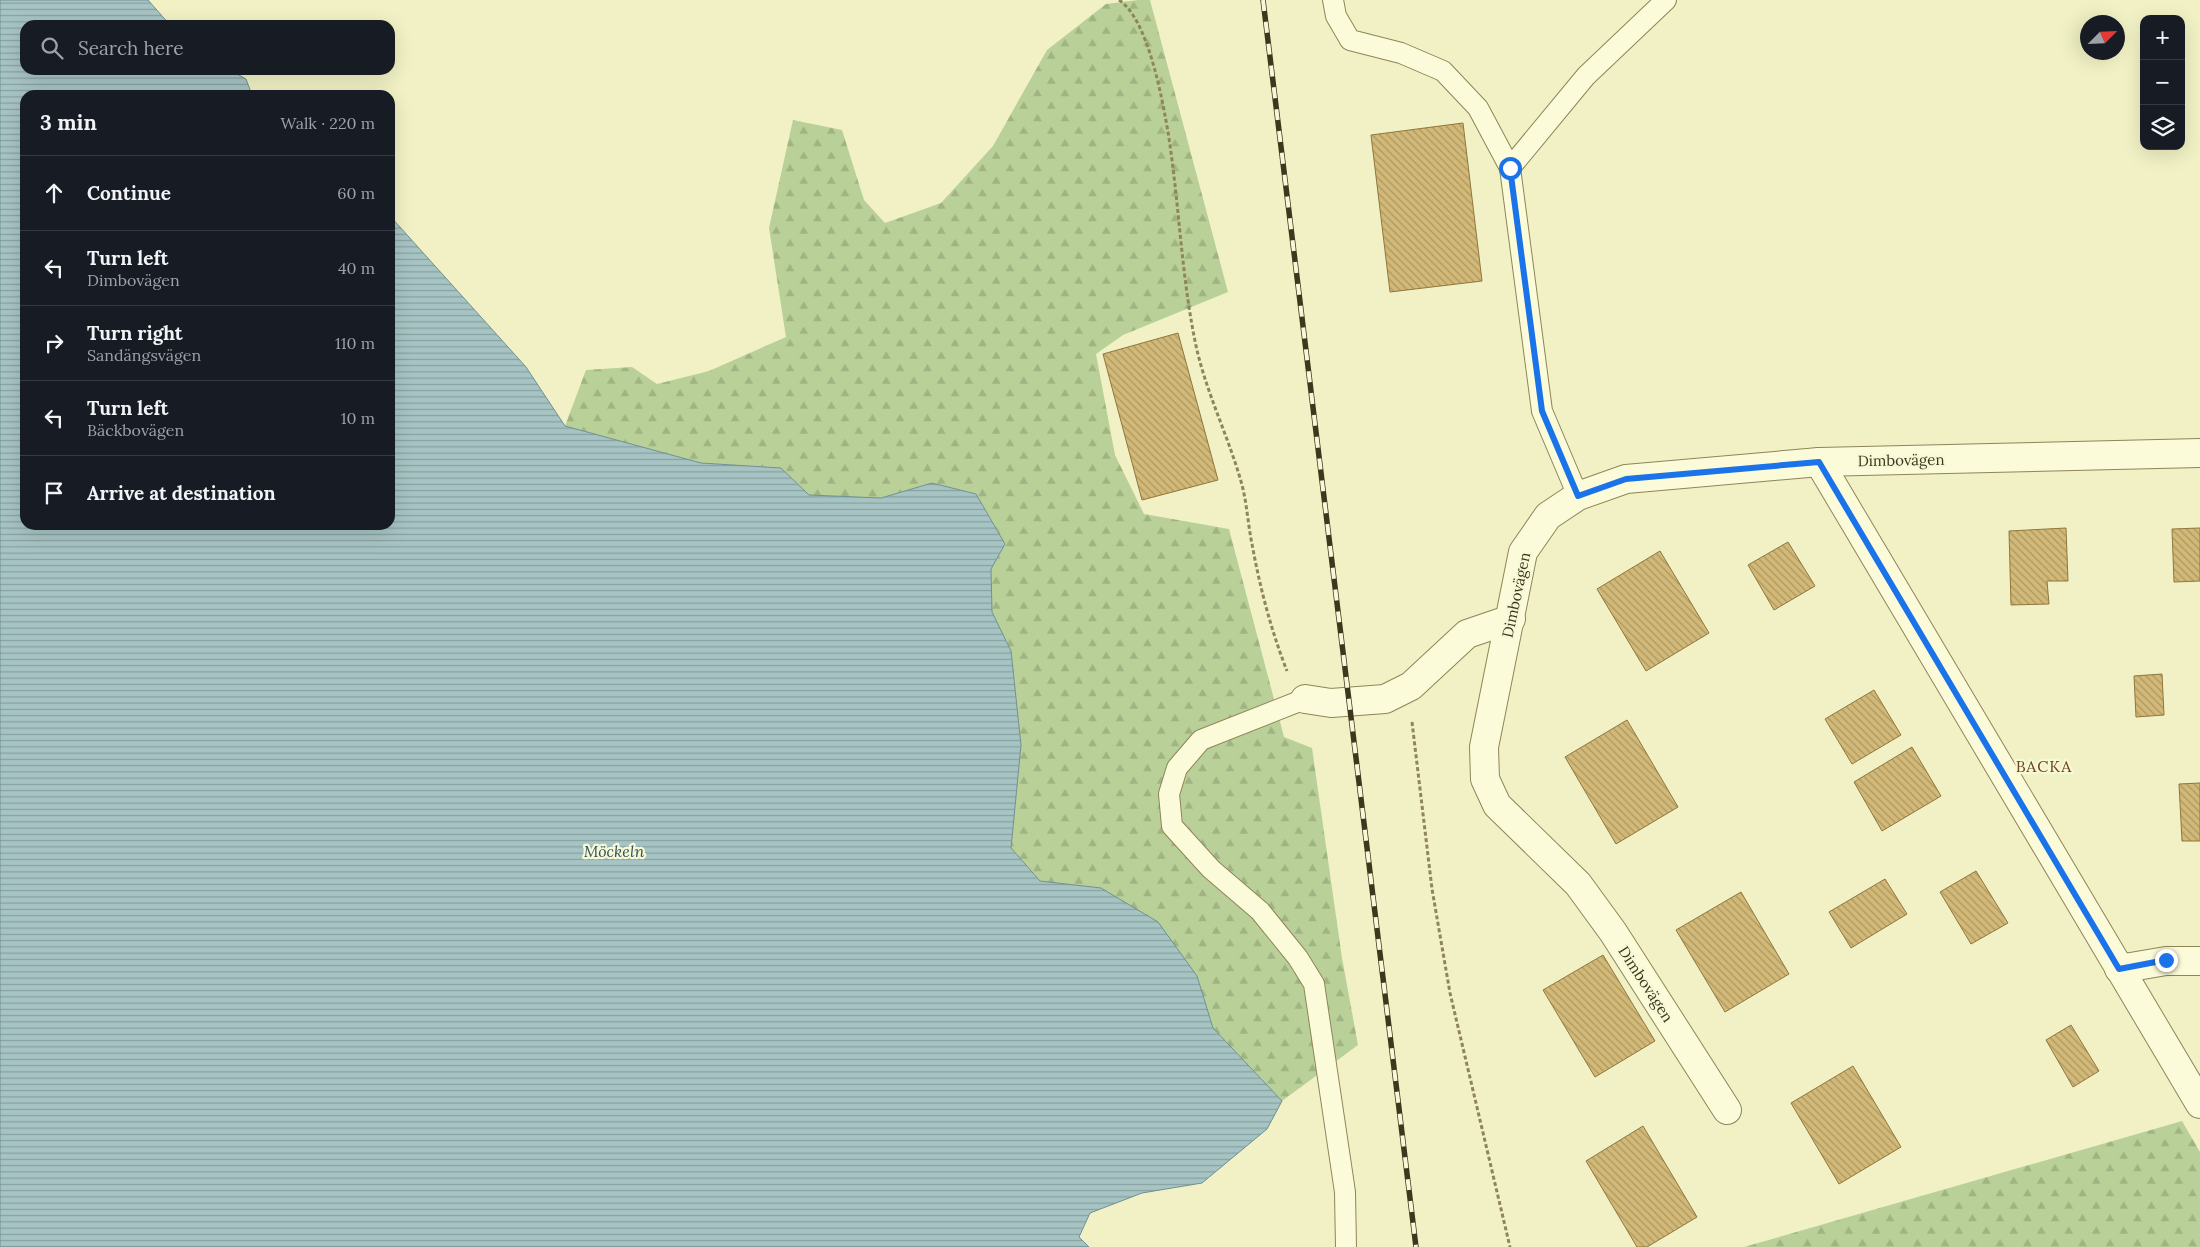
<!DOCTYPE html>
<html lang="en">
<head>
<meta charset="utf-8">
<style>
	body { margin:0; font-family:Lora,serif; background:#20242c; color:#f1f3f6 }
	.controls { position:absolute; right:15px; top:15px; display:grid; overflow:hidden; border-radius:10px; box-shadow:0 5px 20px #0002 }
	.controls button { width:45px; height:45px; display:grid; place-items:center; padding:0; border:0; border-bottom:1px solid #363941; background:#171b24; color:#f1f3f6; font:25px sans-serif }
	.compass { position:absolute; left:2080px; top:15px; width:45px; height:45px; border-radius:50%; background:#171b24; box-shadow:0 5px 20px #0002; rotate:66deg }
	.stop { position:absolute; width:15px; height:15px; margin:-11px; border:4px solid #1a73e8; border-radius:50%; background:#fff }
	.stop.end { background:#1a73e8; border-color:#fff; box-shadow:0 1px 5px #0008 }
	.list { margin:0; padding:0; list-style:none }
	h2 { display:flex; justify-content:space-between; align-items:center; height:65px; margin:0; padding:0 20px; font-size:21px }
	h2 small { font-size:16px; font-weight:400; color:#9ea1a6 }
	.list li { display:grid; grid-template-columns:32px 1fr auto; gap:15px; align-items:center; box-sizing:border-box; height:75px; padding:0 20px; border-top:1px solid #363941 }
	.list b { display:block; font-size:19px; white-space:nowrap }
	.list p { margin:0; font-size:16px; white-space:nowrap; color:#9ea1a6 }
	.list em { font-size:16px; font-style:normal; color:#9ea1a6 }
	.icon { flex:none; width:28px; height:28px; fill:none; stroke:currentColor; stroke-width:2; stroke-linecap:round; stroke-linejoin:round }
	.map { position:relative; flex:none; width:2200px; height:1247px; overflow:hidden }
	.search { position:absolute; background:#171b24; box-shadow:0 5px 20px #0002; left:20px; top:20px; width:375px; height:55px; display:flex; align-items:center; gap:12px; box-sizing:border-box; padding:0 18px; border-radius:15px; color:#9ea1a6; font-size:19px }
	.panel { position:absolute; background:#171b24; box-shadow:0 5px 20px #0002; left:20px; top:90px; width:375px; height:440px; border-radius:15px }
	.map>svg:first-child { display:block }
</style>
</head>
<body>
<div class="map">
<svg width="2200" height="1247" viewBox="0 0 2200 1247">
	<defs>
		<pattern id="forest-firs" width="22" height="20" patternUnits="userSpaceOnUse" patternTransform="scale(1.25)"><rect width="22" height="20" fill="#b9d198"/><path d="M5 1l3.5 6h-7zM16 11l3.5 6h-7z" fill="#a0b483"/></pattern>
		<pattern id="water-rules" width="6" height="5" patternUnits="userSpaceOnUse" patternTransform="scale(1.25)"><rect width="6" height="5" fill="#a7c4c4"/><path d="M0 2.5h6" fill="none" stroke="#89a09f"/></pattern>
		<pattern id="building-back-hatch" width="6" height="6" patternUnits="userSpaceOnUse" patternTransform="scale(1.25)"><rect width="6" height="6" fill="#d2b978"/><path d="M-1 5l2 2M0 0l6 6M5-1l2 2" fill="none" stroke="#ac9762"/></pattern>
	</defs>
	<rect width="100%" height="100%" fill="#f1f1c5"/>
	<g fill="url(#forest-firs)">
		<polygon points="1138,0 1150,0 1228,292 1123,335 1096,354 1115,455 1144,514 1229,529 1284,737 1312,748 1342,958 1358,1045 1282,1101 1213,1028 1197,976 1101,888 1040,881 1011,848 1021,745 1011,651 992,612 991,569 1005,544 976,494 932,483 881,498 809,495 781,468 701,463 565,426 586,370 632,367 657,384 709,371 786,337 769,228 793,120 842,130 864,200 885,223 941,203 993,146 1047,50 1106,4"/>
		<polygon points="2182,1121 2200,1152 2200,1247 1744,1247"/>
	</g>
	<polygon fill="url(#water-rules)" stroke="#6d9194" points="0,0 148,0 170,25 25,25 25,70 230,70 246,79 252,95 25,95 25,525 390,525 390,216 526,367 565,426 701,463 781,468 809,495 881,498 932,483 976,494 1005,544 991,569 992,612 1011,651 1021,745 1011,848 1040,881 1101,888 1158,922 1197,976 1213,1028 1282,1101 1267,1129 1202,1183 1142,1193 1090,1213 1079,1237 1089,1247 0,1247"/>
	<g fill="url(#building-back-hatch)" stroke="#8f773d">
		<polygon points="1463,123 1482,281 1390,292 1371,135"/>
		<polygon points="1178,333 1218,480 1142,500 1103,354"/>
		<polygon points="2066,528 2068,581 2047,581 2049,604 2011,605 2009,531"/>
		<polygon points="2200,528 2200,581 2174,582 2172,529"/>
		<polygon points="1788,542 1815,586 1774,610 1748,565"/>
		<polygon points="1660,551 1709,633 1646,671 1597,589"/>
		<polygon points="2162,674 2164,715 2136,717 2134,676"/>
		<polygon points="1874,690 1901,735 1852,764 1825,719"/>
		<polygon points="1627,720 1678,807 1616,844 1565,757"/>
		<polygon points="1912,747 1941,796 1882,831 1854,782"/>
		<polygon points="2200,783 2200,841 2182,841 2179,784"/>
		<polygon points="1976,871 2008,923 1971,944 1940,892"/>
		<polygon points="1885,879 1907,914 1851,948 1829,912"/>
		<polygon points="1741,892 1789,974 1725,1012 1676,930"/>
		<polygon points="1603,955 1655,1041 1595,1077 1543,990"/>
		<polygon points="2071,1025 2099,1071 2073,1087 2046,1040"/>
		<polygon points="1853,1066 1901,1147 1839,1184 1791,1103"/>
		<polygon points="1643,1126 1697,1217 1647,1247 1637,1247 1586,1161"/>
	</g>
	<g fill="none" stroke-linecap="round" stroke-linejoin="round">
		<defs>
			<g id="service">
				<polyline points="1333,0 1336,16 1350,40 1401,53 1443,71 1478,108 1510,168 1586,76 1666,0"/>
				<polyline points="1510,168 1542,411 1578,496"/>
				<polyline points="1305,699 1201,740 1177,768 1169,794 1172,826 1211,869 1260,911 1298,958 1314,984 1345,1192 1346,1247"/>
			</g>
			<g id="minor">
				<polyline points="1819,462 2200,1104"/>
				<polyline points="1305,699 1331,703 1385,699 1411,686 1467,634 1511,619"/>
				<polyline points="2119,969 2166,961 2200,961"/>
				<polyline points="1727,1110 1613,932 1578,884 1497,805 1485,779 1484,747 1523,552 1548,516 1578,496 1626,479 1819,462 2200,453"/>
			</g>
		</defs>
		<use href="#service" stroke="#8e8559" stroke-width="22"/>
		<use href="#minor" stroke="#8e8559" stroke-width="30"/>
		<g stroke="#8e8559" stroke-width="3" stroke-dasharray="4 2.5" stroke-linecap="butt">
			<path d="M1119 0C1148 19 1162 98 1168 132 1179 201 1181 272 1195 341 1205 391 1229 437 1242 485 1247 504 1248 525 1252 544 1260 588 1271 630 1287 671"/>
			<polyline points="1412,722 1432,889 1450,993 1510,1247"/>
		</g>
		<use href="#service" stroke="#fbfbd9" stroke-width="20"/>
		<use href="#minor" stroke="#fbfbd9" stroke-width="28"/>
		<defs>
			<polyline id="rail" points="1263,0 1416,1247"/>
		</defs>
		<use href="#rail" stroke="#3d371e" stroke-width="5.5"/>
		<use href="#rail" stroke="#f7f8d5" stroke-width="4" stroke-dasharray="11" stroke-linecap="butt"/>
	</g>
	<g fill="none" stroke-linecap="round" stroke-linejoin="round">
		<polyline stroke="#1a73e8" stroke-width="6" points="1510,168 1542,411 1578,496 1626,479 1819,462 2119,969 2166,960"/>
	</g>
	<g text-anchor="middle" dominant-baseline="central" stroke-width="4.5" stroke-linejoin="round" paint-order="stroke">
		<g font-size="15" fill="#3d371e" stroke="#f7f8d5">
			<text transform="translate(1901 460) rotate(-1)">Dimbovägen</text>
			<text transform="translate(1516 595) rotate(-78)">Dimbovägen</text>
			<text transform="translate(1646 984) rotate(57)">Dimbovägen</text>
		</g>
		<g font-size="16" letter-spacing="1" fill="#6d451b" stroke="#f7f8d5">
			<text x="2044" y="766">BACKA</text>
		</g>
		<g font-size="16" font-style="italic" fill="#2d525e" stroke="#f7f8d5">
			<text x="614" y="851">Möckeln</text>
		</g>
	</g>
</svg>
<div class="controls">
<button>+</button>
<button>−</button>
<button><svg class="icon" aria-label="layers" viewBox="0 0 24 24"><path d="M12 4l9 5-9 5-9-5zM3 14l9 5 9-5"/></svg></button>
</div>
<svg class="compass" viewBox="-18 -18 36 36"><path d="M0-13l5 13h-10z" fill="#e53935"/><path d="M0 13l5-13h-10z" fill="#9ea1a6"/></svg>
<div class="stop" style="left:1510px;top:168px"></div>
<div class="stop end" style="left:2166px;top:960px"></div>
<div class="search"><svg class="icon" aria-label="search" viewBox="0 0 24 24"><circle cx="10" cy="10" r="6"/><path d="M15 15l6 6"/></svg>Search here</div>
<section class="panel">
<h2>3 min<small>Walk · 220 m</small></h2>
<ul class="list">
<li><svg class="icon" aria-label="ahead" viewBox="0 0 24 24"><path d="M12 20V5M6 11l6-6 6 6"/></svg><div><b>Continue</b></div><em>60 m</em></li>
<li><svg class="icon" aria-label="left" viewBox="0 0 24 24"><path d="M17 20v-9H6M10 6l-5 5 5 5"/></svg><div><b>Turn left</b><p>Dimbovägen</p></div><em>40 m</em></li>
<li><svg class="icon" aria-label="right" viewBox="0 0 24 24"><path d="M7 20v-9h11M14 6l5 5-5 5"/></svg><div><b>Turn right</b><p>Sandängsvägen</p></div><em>110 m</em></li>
<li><svg class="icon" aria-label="left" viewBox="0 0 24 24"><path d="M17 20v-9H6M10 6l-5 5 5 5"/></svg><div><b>Turn left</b><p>Bäckbovägen</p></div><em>10 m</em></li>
<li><svg class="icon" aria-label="arrive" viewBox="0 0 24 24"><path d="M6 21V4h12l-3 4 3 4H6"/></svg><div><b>Arrive at destination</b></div></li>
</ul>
</section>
</div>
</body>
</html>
